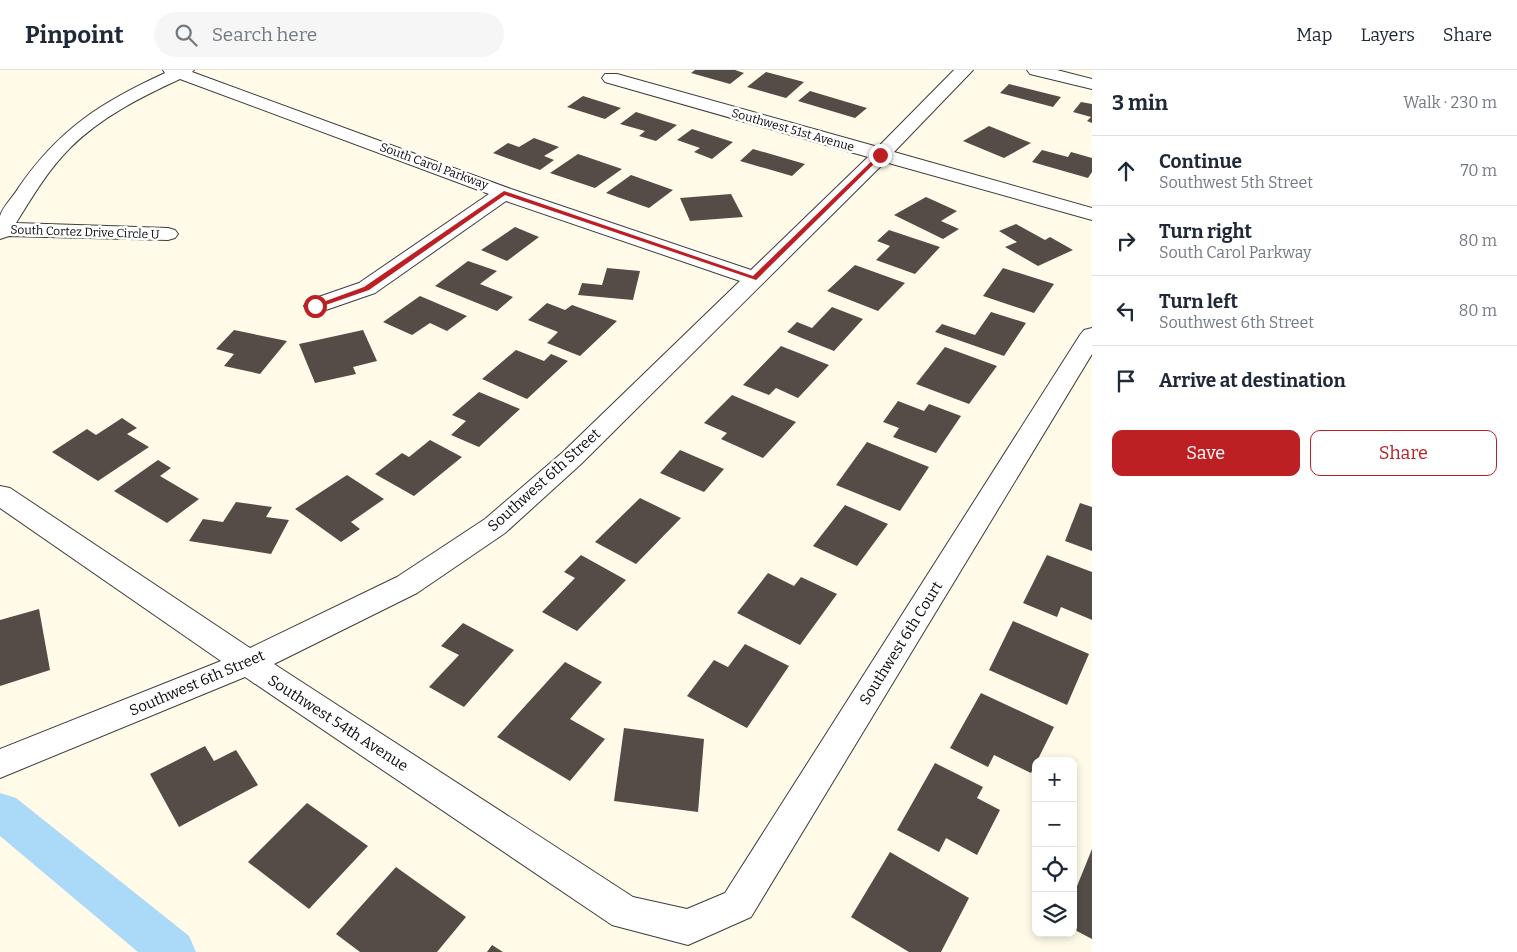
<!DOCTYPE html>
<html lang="en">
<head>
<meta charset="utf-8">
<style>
	body { margin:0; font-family:Bitter,serif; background:#f6f6f7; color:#1f2937 }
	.controls { position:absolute; right:15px; bottom:15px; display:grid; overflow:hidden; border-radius:10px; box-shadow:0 2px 8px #0003 }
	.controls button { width:45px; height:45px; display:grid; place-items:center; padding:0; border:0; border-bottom:1px solid #e0e1e3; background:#fff; color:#1f2937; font:25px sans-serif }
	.stop { position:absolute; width:15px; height:15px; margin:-11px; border:4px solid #bd2023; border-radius:50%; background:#fff }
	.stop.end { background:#bd2023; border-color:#fff; box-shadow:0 1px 5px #0008 }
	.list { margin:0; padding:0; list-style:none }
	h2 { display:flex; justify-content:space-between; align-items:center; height:65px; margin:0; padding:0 20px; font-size:21px }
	h2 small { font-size:16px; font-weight:400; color:#747a83 }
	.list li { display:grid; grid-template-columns:32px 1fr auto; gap:15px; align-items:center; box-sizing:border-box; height:70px; padding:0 20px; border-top:1px solid #e0e1e3 }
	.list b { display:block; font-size:19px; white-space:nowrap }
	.list p { margin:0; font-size:16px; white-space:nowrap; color:#747a83 }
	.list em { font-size:16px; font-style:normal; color:#747a83 }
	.actions { display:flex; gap:10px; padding:15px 20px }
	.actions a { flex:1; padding:11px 0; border:1px solid #bd2023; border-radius:10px; text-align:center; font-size:18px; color:#bd2023 }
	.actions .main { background:#bd2023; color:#fff }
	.icon { flex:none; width:28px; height:28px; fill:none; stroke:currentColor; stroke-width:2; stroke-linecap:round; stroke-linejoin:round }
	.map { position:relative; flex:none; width:1092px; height:882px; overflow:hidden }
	header { display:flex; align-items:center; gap:30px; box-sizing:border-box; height:70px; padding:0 25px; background:#fff; border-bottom:1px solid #e0e1e3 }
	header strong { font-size:24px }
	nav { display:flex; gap:28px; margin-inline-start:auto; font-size:18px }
	.search { width:350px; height:45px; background:#f6f6f7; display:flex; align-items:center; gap:12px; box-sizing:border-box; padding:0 18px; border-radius:28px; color:#747a83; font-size:19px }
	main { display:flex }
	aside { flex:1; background:#fff }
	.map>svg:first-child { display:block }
</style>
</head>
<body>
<header>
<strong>Pinpoint</strong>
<div class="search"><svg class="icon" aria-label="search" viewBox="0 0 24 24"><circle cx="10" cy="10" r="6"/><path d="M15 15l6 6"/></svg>Search here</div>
<nav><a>Map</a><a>Layers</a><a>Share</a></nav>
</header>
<main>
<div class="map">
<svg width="1092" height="882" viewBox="0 0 1092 882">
	<rect width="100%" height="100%" fill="#fffbe8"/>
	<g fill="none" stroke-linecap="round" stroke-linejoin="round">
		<polygon fill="#abd9f8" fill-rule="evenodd" points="0,723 16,728 189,866 196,882 138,882 0,766"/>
	</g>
	<g fill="#534c47">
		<polygon points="695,0 735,0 744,3 730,14 691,3"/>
		<polygon points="766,2 804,12 786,28 747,17"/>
		<polygon points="1009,14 1061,27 1053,37 1000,23"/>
		<polygon points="810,21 867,38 855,48 798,31"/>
		<polygon points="583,26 621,38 605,49 567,37"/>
		<polygon points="1081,32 1092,34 1092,53 1087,51 1091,47 1073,42"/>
		<polygon points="636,42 677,55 656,71 639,66 645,61 620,54"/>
		<polygon points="989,56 1031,73 1004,88 963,71"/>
		<polygon points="692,59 733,72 712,89 694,82 700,78 677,70"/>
		<polygon points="534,68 559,77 544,86 554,90 540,100 493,83 508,73 519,77"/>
		<polygon points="753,79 805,94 792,106 740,91"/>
		<polygon points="1042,80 1068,87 1071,82 1092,88 1092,102 1088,108 1032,92"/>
		<polygon points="578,84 622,99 595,118 550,103"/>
		<polygon points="631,105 673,120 649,138 606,123"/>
		<polygon points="731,124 743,147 690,151 680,128"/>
		<polygon points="926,127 957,141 941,151 959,159 943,169 894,145"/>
		<polygon points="1016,154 1045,170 1050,167 1073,180 1038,196 1005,177 1017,172 999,161"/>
		<polygon points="515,157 539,167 507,191 481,180"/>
		<polygon points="889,160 940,177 915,204 876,190 890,176 877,171"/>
		<polygon points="468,191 497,201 480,214 513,227 497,241 435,216"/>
		<polygon points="855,195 905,213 878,241 827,221"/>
		<polygon points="607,198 640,201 633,230 578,225 582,213 602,215"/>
		<polygon points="1003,198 1054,214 1034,243 983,226"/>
		<polygon points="420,226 467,246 447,261 430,253 412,265 383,252"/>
		<polygon points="547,233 565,240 572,235 617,251 580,286 547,273 558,262 528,250"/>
		<polygon points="832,237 863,249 834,281 787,262 797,252 812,258"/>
		<polygon points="991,242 1026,253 1004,286 935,262 942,254 975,265"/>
		<polygon points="234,260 287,271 260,304 224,296 234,284 216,279"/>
		<polygon points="363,260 377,291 353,297 356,304 315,313 299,274"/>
		<polygon points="781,276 829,295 798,328 776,318 769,325 743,315"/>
		<polygon points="945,277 997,296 969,334 916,314"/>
		<polygon points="516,280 544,291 551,284 568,291 527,329 482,309"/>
		<polygon points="479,322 520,339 479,377 451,365 466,351 452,345"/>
		<polygon points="732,325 796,352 763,388 721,369 727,363 704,353"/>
		<polygon points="898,331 924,341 929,334 961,346 936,383 893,367 899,358 883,352"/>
		<polygon points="122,348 137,358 127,364 149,377 98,411 52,382 87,359 96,365"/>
		<polygon points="430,370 462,387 414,426 375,404 402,383 409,387"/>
		<polygon points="867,372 929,397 900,441 836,415"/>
		<polygon points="680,380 724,399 704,422 660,403"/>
		<polygon points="158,390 171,398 160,406 199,429 167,453 114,421"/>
		<polygon points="347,405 384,429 351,452 360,459 341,472 295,439"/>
		<polygon points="640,428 681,448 636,494 595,472"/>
		<polygon points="236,432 272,437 266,447 289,450 271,484 189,471 203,449 223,452"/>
		<polygon points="1080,433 1092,437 1092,481 1065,471"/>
		<polygon points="845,435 888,454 857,496 813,476"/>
		<polygon points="581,485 626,510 577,561 542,542 575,508 564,502"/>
		<polygon points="1047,485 1092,502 1092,550 1061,537 1057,547 1023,533"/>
		<polygon points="768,503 794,516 801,507 837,524 800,575 737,543"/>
		<polygon points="39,539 50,600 0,616 0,550"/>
		<polygon points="1013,551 1089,584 1067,635 989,600"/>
		<polygon points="463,553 514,580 464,637 429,617 459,585 441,576"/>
		<polygon points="745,574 789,596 747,658 687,626 714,590 728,597"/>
		<polygon points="565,592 602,612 570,649 605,669 570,711 497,667"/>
		<polygon points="981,623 1054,657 1031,703 994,685 988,697 950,678"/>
		<polygon points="624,658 704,669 698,742 614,731"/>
		<polygon points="205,676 214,691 236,680 258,715 179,757 150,704"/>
		<polygon points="935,693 983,717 977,728 1000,740 977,785 946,768 939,782 897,760"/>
		<polygon points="307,733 368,776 309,839 248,792"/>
		<polygon points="1092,779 1092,869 1073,859 1073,826"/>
		<polygon points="890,782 969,828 941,882 909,882 851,847"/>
		<polygon points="396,797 466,847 437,882 360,882 336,864"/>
		<polygon points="492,875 503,882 487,882"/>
	</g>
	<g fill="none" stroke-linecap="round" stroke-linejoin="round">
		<defs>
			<g id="street">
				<path d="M163 0H194L192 2 511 119 751 200 868 87 605 12 602 8 605 4H617L878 77 954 0H973L894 82 1092 138V150L885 92 581 394 505 463 417 523 274 594 633 827 687 839 725 823 1080 265 1084 260 1092 258V284L751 847 688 875 612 855 245 607 0 708V679L221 591 0 438V416L10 418 250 578 397 507 485 449 563 382 740 211 506 131 375 223 323 241 315 243 307 241 304 236 307 231 359 213 489 124 180 9C141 27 101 47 70 78 48 100 32 127 16 153L168 158 175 160 178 164 175 168 168 170 9 166 0 169C0 163 0 153 0 146 3 136 14 126 19 117 60 58 102 32 165 3Z"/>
				<polygon points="1027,0 1057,0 1092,9 1092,19 1030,4"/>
			</g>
		</defs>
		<use href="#street" stroke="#3d3d3d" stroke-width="2"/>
		<use href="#street" fill="#fff" fill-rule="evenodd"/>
	</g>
	<polygon fill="#bd2023" points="879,84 883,85 756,210 505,125 369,220 317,238 312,236 364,217 504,121 753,206"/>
	<g text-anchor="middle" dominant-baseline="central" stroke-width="5" stroke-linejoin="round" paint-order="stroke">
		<g font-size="12" fill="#0a0a0a" stroke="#fff">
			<text transform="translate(793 60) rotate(16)">Southwest 51st Avenue</text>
			<text transform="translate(434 96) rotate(20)">South Carol Parkway</text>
			<text transform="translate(85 162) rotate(2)">South Cortez Drive Circle U</text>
		</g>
		<g font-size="15" fill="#0a0a0a" stroke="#fff">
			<text transform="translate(544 410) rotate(-42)">Southwest 6th Street</text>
			<text transform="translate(901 573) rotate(-58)">Southwest 6th Court</text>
			<text transform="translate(197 613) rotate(-23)">Southwest 6th Street</text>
			<text transform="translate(338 653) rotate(33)">Southwest 54th Avenue</text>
		</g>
	</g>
</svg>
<div class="controls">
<button>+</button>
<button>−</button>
<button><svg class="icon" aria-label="locate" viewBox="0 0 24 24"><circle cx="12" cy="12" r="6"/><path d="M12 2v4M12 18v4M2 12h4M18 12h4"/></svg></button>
<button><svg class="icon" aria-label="layers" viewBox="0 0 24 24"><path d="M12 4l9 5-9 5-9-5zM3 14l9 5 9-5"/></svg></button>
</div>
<div class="stop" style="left:315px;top:236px"></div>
<div class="stop end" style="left:880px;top:85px"></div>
</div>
<aside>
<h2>3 min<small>Walk · 230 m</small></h2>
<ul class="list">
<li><svg class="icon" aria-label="ahead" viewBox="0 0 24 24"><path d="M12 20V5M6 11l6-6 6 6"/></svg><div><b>Continue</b><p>Southwest 5th Street</p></div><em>70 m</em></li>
<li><svg class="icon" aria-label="right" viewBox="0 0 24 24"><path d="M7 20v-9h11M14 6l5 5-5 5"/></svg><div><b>Turn right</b><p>South Carol Parkway</p></div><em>80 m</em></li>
<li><svg class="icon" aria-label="left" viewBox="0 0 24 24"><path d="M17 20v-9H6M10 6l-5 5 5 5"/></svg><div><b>Turn left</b><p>Southwest 6th Street</p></div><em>80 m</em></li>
<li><svg class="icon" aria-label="arrive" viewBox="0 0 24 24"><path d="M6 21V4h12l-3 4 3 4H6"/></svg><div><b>Arrive at destination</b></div></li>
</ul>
<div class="actions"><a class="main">Save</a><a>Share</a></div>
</aside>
</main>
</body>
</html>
